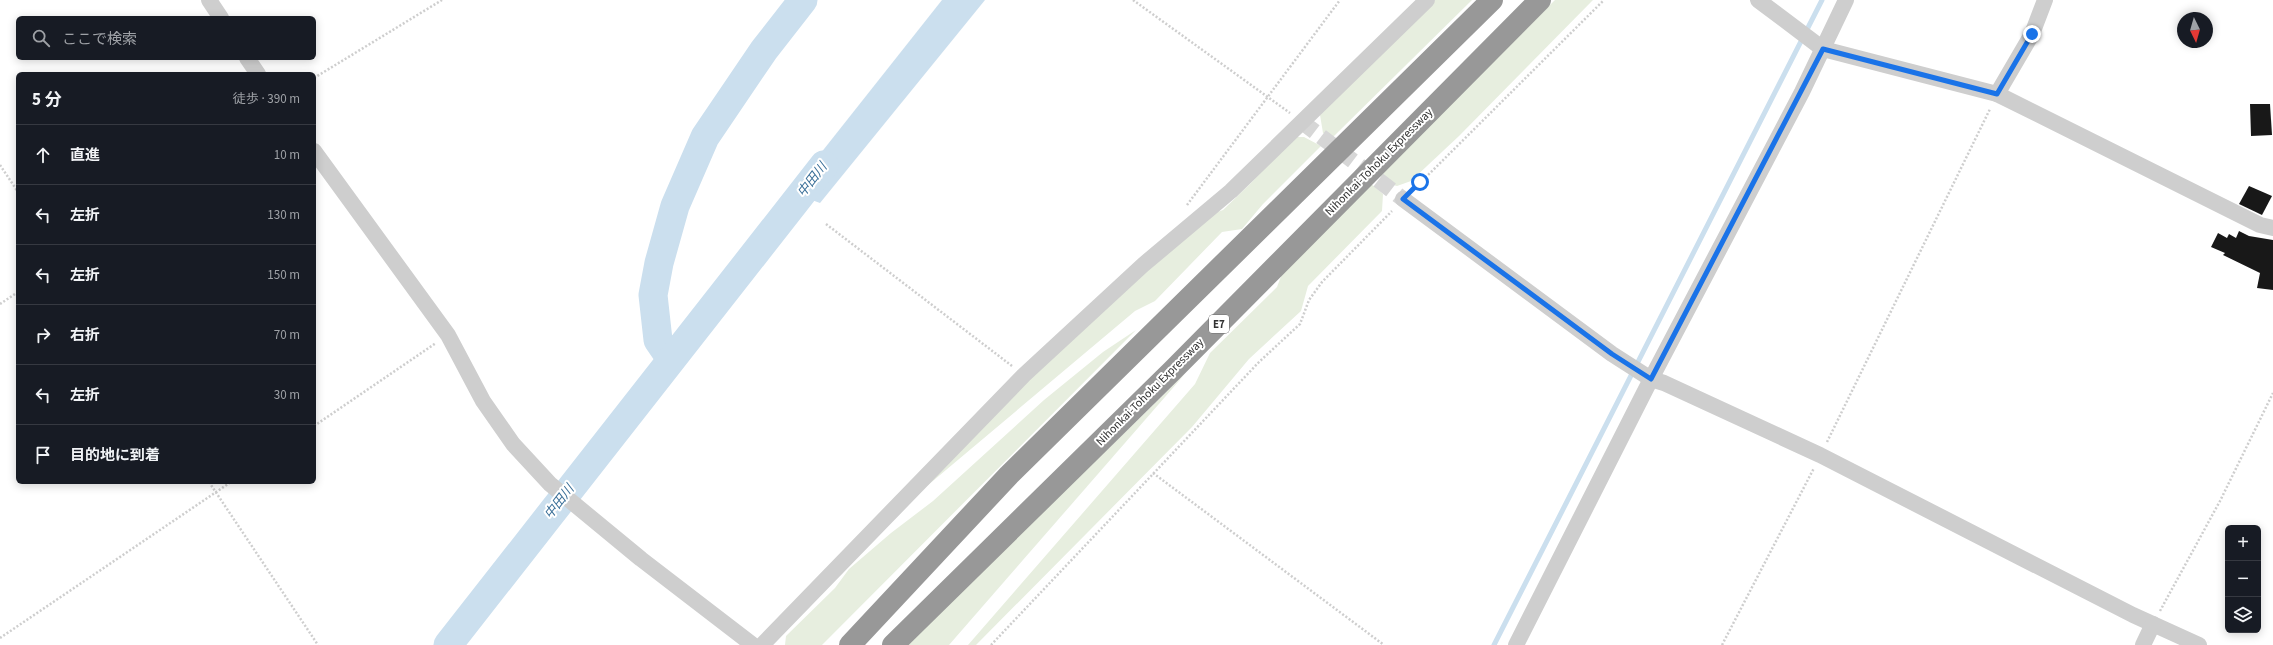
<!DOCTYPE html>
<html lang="ja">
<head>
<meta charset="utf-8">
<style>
	body { margin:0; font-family:"Source Sans 3","Noto Sans JP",sans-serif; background:#242831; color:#f1f3f6 }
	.controls { position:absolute; right:12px; bottom:12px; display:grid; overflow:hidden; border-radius:6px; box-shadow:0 2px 10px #0003 }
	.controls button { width:36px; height:36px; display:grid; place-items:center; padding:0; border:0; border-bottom:1px solid #363941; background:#171b24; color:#f1f3f6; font:20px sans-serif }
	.compass { position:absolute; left:2177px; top:12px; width:36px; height:36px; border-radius:50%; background:#171b24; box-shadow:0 2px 10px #0003; rotate:175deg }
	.stop { position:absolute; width:12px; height:12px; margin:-9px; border:3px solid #1a73e8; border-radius:50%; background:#fff }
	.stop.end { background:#1a73e8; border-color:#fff; box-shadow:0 1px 4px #0008 }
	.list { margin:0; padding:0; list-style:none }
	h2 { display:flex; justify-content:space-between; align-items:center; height:52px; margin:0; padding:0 16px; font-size:17px }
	h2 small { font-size:13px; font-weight:400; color:#9ea1a6 }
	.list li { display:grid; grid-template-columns:26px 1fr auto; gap:12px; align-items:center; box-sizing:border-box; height:60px; padding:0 16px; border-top:1px solid #363941 }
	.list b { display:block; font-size:15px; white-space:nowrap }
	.list em { font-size:13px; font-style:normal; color:#9ea1a6 }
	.icon { flex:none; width:22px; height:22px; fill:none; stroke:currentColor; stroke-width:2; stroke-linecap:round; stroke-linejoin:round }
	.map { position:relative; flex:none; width:2273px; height:645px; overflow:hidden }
	.search { position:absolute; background:#171b24; box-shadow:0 2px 10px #0003; left:16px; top:16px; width:300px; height:44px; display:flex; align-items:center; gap:10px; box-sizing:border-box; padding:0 14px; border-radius:6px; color:#9ea1a6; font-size:15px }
	.panel { position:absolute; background:#171b24; box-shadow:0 2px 10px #0003; left:16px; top:72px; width:300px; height:412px; border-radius:6px }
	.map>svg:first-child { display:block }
</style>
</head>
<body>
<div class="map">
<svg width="2273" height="645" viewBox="0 0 2273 645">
	<rect width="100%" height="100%" fill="#fff"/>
	<g fill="#e7eedf">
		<polygon points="1435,0 1472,0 1332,138 1323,133 1320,115 1323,111"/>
		<polygon points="1555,0 1593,0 1459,136 1411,181 1397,186 1389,184 1379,175"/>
		<polygon points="1294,137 1304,137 1321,146 1263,204 1242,229 1222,232 1155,301 1135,311 915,496 1029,375 1203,217 1223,210 1250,184"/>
		<polygon points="1370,183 1383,194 1382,211 1308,286 1301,311 1249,359 1192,427 976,645 968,645 1195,384 1210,353 1277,287 1283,271"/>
		<polygon points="1136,330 822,645 785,645 786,636 835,588 849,569 891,533 933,501 1044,400 1103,352"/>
		<polygon points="1185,374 949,645 906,645"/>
	</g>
	<polygon fill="#cbdfee" points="942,0 985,0 820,203 790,192"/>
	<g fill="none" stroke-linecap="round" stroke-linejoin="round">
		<polyline stroke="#cbdfee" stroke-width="5" points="1494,645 1822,0"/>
		<g stroke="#cbdfee" stroke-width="29">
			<polyline points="671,359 658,340 653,295 659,263 675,206 705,137 764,50 803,0"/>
			<polyline points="448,645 824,165"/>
		</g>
	</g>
	<g fill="#181818">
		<polygon points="2250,104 2270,104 2272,135 2251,136"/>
		<polygon points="2249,186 2272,196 2262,215 2239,204"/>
		<polygon points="2239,231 2249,236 2273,240 2273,290 2257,288 2260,273 2223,255 2225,253 2211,247 2218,233 2227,238 2229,234 2236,238"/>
	</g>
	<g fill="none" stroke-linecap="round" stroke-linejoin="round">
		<polyline stroke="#d6d6d6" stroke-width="16" stroke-dasharray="16 8" stroke-linecap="butt" points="1302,122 1403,199"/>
		<g stroke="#cecece" stroke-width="2.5" stroke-dasharray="2 2" stroke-linecap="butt">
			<polyline points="1133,0 1290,113"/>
			<polyline points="314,78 442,0"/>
			<polyline points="0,165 18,192"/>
			<polyline points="1414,189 1604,0"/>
			<polyline points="1187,205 1340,0"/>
			<polyline points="826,224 1012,366"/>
			<polyline points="0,304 18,292"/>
			<polyline points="314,426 436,343"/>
			<polyline points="1827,442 1990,109"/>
			<polyline points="1153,473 1384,645"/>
			<polyline points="209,482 318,645"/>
			<polyline points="2160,611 2220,501 2273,393"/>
			<polyline points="0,638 231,482"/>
			<polyline points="991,645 1259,362 1300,324 1309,300 1322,282 1392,211"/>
			<polyline points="1722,645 1814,468"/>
		</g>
		<g stroke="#cecece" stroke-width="16">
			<polyline points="209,0 221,18"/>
			<polyline points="1758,0 1823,49 1997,94 2260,225 2273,228"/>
			<polyline points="247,58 258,74"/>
			<polyline points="1997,94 2032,34 2045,0"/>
			<polyline points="314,151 448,335 483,401 513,444 550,484 641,559 753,645"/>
			<polyline points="1403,199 1612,354 1651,379 1664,383 1820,455 2133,615 2199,645"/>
			<polyline points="762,645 1024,375 1143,265 1231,191 1427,0"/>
			<polyline points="1516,645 1651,379 1802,92 1846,0"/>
			<polyline points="2143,645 2153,624"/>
		</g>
		<g stroke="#989898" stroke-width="22">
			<polyline points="850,645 1009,475 1492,0"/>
			<polyline points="893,645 1172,371 1540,0"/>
		</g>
	</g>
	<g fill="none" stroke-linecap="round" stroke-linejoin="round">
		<polyline stroke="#1a73e8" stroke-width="5" points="1420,182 1403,199 1612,354 1651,379 1823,49 1997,94 2032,34"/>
	</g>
	<g text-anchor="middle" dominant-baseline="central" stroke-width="4" stroke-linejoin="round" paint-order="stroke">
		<rect fill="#fff" stroke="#6f6f6f" stroke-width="1" x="1209" y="315" width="20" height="18" rx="3"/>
		<g font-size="11" font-weight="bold" fill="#313131">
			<text x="1219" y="324">E7</text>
		</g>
		<g font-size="12" fill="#313131" stroke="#fff">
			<text transform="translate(1379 162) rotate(-45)">Nihonkai-Tohoku Expressway</text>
			<text transform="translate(1150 392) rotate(-45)">Nihonkai-Tohoku Expressway</text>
		</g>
		<g font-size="13" font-style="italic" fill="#3a6f98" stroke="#fff">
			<text transform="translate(812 180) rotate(-52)">中田川</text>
			<text transform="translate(559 502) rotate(-52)">中田川</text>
		</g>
	</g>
</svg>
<div class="controls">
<button>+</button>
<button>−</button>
<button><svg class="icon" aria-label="layers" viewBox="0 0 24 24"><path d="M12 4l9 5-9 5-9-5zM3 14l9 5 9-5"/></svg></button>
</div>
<svg class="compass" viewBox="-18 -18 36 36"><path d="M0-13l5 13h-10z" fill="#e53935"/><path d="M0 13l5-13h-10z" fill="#9ea1a6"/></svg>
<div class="stop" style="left:1420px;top:182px"></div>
<div class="stop end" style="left:2032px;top:34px"></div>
<div class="search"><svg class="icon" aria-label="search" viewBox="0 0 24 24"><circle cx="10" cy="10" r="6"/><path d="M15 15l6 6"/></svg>ここで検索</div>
<section class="panel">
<h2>5 分<small>徒歩 · 390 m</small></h2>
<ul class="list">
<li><svg class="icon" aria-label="ahead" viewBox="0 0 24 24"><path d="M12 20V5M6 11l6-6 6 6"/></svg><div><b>直進</b></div><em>10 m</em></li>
<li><svg class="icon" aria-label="left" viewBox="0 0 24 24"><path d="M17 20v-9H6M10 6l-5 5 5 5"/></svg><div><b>左折</b></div><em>130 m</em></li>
<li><svg class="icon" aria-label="left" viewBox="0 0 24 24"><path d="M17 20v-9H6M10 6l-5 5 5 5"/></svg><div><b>左折</b></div><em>150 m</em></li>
<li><svg class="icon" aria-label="right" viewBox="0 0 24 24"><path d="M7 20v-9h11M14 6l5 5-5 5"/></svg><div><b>右折</b></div><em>70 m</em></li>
<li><svg class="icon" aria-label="left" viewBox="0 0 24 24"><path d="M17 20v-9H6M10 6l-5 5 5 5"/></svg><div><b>左折</b></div><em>30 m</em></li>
<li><svg class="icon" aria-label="arrive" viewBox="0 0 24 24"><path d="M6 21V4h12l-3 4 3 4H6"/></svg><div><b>目的地に到着</b></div></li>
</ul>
</section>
</div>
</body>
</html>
